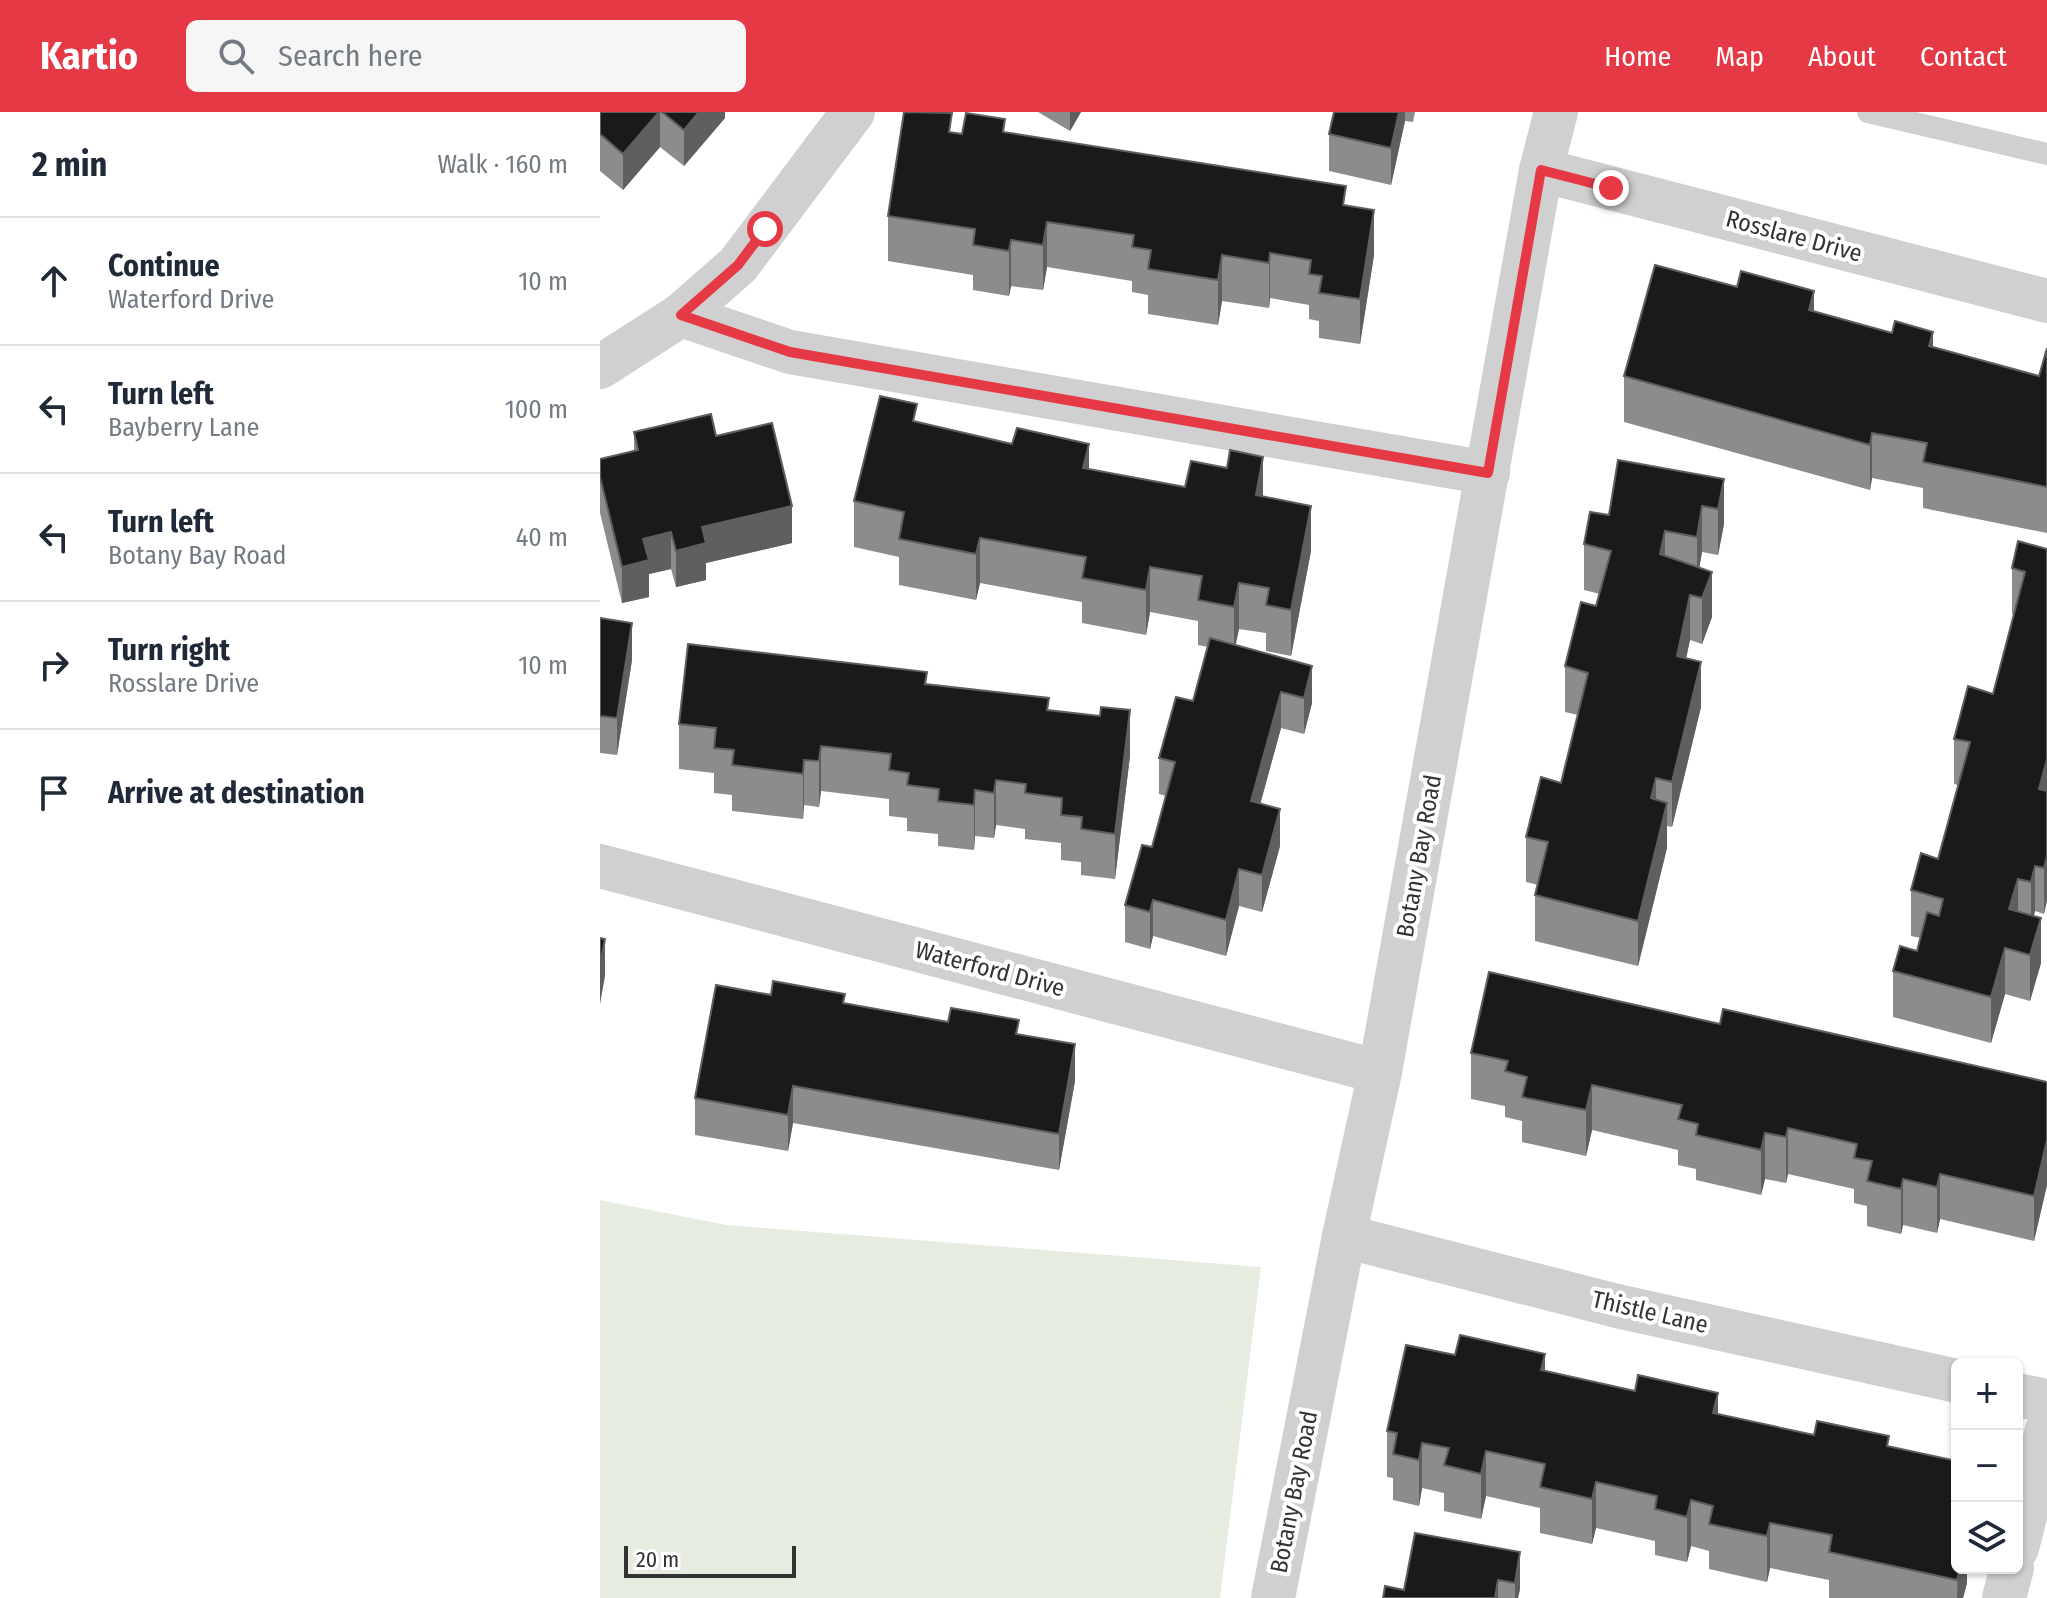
<!DOCTYPE html>
<html lang="en">
<head>
<meta charset="utf-8">
<style>
	body { margin:0; font-family:"Fira Sans Condensed",sans-serif; background:#f6f6f7; color:#1f2937 }
	.controls { position:absolute; right:24px; bottom:24px; display:grid; overflow:hidden; border-radius:12px; box-shadow:0 2px 6px #0004 }
	.controls button { width:72px; height:72px; display:grid; place-items:center; padding:0; border:0; border-bottom:2px solid #e0e1e3; background:#fff; color:#1f2937; font:40px sans-serif }
	.scale { position:absolute; left:24px; bottom:20px; width:172px; box-sizing:border-box; padding-left:8px; border:4px solid #333; border-top:0; font-size:22px; line-height:28px; white-space:nowrap; color:#333; -webkit-text-stroke:6px #fff; paint-order:stroke }
	.stop { position:absolute; width:24px; height:24px; margin:-18px; border:6px solid #e63946; border-radius:50%; background:#fff }
	.stop.end { background:#e63946; border-color:#fff; box-shadow:0 2px 8px #0008 }
	.list { margin:0; padding:0; list-style:none }
	h2 { display:flex; justify-content:space-between; align-items:center; height:104px; margin:0; padding:0 32px; font-size:34px }
	h2 small { font-size:26px; font-weight:400; color:#747a83 }
	.list li { display:grid; grid-template-columns:52px 1fr auto; gap:24px; align-items:center; box-sizing:border-box; height:128px; padding:0 32px; border-top:2px solid #e0e1e3 }
	.list b { display:block; font-size:30px; white-space:nowrap }
	.list p { margin:0; font-size:26px; white-space:nowrap; color:#747a83 }
	.list em { font-size:26px; font-style:normal; color:#747a83 }
	.icon { flex:none; width:44px; height:44px; fill:none; stroke:currentColor; stroke-width:2; stroke-linecap:round; stroke-linejoin:round }
	.map { position:relative; flex:none; width:1447px; height:1486px; overflow:hidden }
	header { display:flex; align-items:center; gap:48px; box-sizing:border-box; height:112px; padding:0 40px; background:#e63946; color:#fff }
	header strong { font-size:38px }
	nav { display:flex; gap:44px; margin-inline-start:auto; font-size:28px }
	.search { width:560px; height:72px; background:#f6f6f7; display:flex; align-items:center; gap:20px; box-sizing:border-box; padding:0 28px; border-radius:12px; color:#747a83; font-size:30px }
	main { display:flex }
	aside { flex:1; background:#fff }
	.map>svg:first-child { display:block }
</style>
</head>
<body>
<header>
<strong>Kartio</strong>
<div class="search"><svg class="icon" aria-label="search" viewBox="0 0 24 24"><circle cx="10" cy="10" r="6"/><path d="M15 15l6 6"/></svg>Search here</div>
<nav><a>Home</a><a>Map</a><a>About</a><a>Contact</a></nav>
</header>
<main>
<aside>
<h2>2 min<small>Walk · 160 m</small></h2>
<ul class="list">
<li><svg class="icon" aria-label="ahead" viewBox="0 0 24 24"><path d="M12 20V5M6 11l6-6 6 6"/></svg><div><b>Continue</b><p>Waterford Drive</p></div><em>10 m</em></li>
<li><svg class="icon" aria-label="left" viewBox="0 0 24 24"><path d="M17 20v-9H6M10 6l-5 5 5 5"/></svg><div><b>Turn left</b><p>Bayberry Lane</p></div><em>100 m</em></li>
<li><svg class="icon" aria-label="left" viewBox="0 0 24 24"><path d="M17 20v-9H6M10 6l-5 5 5 5"/></svg><div><b>Turn left</b><p>Botany Bay Road</p></div><em>40 m</em></li>
<li><svg class="icon" aria-label="right" viewBox="0 0 24 24"><path d="M7 20v-9h11M14 6l5 5-5 5"/></svg><div><b>Turn right</b><p>Rosslare Drive</p></div><em>10 m</em></li>
<li><svg class="icon" aria-label="arrive" viewBox="0 0 24 24"><path d="M6 21V4h12l-3 4 3 4H6"/></svg><div><b>Arrive at destination</b></div></li>
</ul>
</aside>
<div class="map">
<svg width="1447" height="1486" viewBox="0 0 1447 1486">
	<rect width="100%" height="100%" fill="#fff"/>
	<polygon fill="#e6ecdf" points="0,1088 126,1113 661,1155 620,1486 0,1486"/>
	<g fill="none" stroke-linecap="round" stroke-linejoin="round">
		<polyline stroke="#d0d0d0" stroke-width="22" points="1268,0 1447,42"/>
		<g stroke="#d0d0d0" stroke-width="44">
			<polyline points="941,58 1447,189"/>
			<polyline points="81,203 190,240 888,361"/>
			<polyline points="0,255 81,203 138,153 253,0"/>
			<polyline points="0,754 780,960"/>
			<polyline points="744,1124 1017,1194 1357,1269"/>
			<polyline points="1417,1283 1447,1289"/>
			<polyline points="1417,1436 1447,1318"/>
			<polyline points="673,1486 744,1124 780,960 941,58 956,0"/>
			<polyline points="1404,1486 1412,1456"/>
		</g>
	</g>
	<g fill="#8c8c8c">
		<polygon points="0,0 125,0 125,6 84,54 60,35 23,78 0,59"/>
		<polygon points="438,0 481,0 470,19"/>
		<polygon points="734,0 815,0 813,10 805,9 791,73 729,59 729,22"/>
		<polygon points="352,20 362,22 405,20 746,93 774,143 760,232 719,226 719,209 709,207 709,193 670,186 669,196 622,189 618,213 548,202 548,183 532,180 532,169 447,155 443,178 411,174 409,184 373,178 373,163 288,149 288,104"/>
		<polygon points="1214,199 1333,235 1439,264 1447,236 1447,421 1323,396 1323,376 1272,366 1270,378 1024,310 1024,264"/>
		<polygon points="317,310 489,357 585,375 663,385 711,439 691,544 666,539 666,521 639,517 635,533 712,591 704,622 681,616 660,692 680,734 662,800 639,794 626,844 553,824 550,837 525,830 525,793 552,735 566,684 559,682 559,646 593,589 608,535 598,533 598,509 550,500 546,523 482,511 482,490 380,471 376,488 299,473 299,445 254,435 254,389"/>
		<polygon points="34,320 116,324 192,431 106,451 106,468 76,475 71,457 49,462 49,485 22,491 0,401 0,347 34,339"/>
		<polygon points="1124,367 1124,412 1118,443 1102,440 1099,455 1112,505 1102,532 1090,528 1086,546 1101,595 1072,715 1067,714 1067,736 1038,854 935,829 935,783 938,773 926,770 926,725 961,671 978,603 965,600 965,554 996,494 1000,482 984,478 984,432 1009,403"/>
		<polygon points="1447,437 1444,802 1435,799 1434,804 1441,851 1430,889 1405,882 1391,931 1293,905 1293,859 1317,839 1321,826 1311,824 1311,778 1338,747 1358,673 1354,672 1354,627 1393,582 1414,502 1412,502 1412,456"/>
		<polygon points="0,506 32,548 17,643 0,641"/>
		<polygon points="327,573 449,598 530,644 515,767 481,763 481,750 461,748 461,731 425,727 425,717 396,713 394,726 375,724 374,738 338,734 338,722 307,719 307,706 289,704 289,687 221,679 219,695 204,693 203,707 132,699 132,683 114,681 114,661 79,657 79,612"/>
		<polygon points="171,883 245,891 419,922 475,969 459,1058 193,1011 188,1039 95,1023 95,986"/>
		<polygon points="1120,912 1447,970 1447,1073 1434,1129 1340,1107 1337,1121 1303,1113 1301,1122 1267,1114 1267,1094 1254,1091 1254,1077 1188,1062 1186,1071 1165,1067 1161,1083 1096,1068 1096,1057 1078,1053 1078,1038 992,1018 986,1044 922,1030 922,1009 905,1005 905,994 871,987 871,941"/>
		<polygon points="855,1243 945,1259 1118,1302 1214,1323 1289,1335 1367,1456 1367,1471 1363,1486 1229,1486 1229,1468 1170,1456 1167,1470 1109,1457 1109,1439 1091,1434 1087,1450 1055,1443 1055,1429 996,1416 992,1432 940,1421 940,1396 886,1384 881,1407 844,1399 844,1381 822,1376 819,1394 793,1388 793,1366 787,1365 787,1319"/>
		<polygon points="920,1440 920,1477 918,1486 783,1486 804,1478"/>
	</g>
	<g fill="#5f5f5f">
		<polygon points="59,0 60,0 60,35 23,78 23,42"/>
		<polygon points="99,0 125,0 125,6 84,54 84,18"/>
		<polygon points="470,0 481,0 470,19"/>
		<polygon points="799,0 805,0 805,9 791,73 791,36"/>
		<polygon points="774,98 774,143 760,232 760,187"/>
		<polygon points="447,110 447,155 443,178 443,133"/>
		<polygon points="411,128 411,174 409,184 409,139"/>
		<polygon points="670,141 670,186 669,196 669,151"/>
		<polygon points="622,143 622,189 618,213 618,168"/>
		<polygon points="1214,179 1214,225 1209,198"/>
		<polygon points="1333,220 1333,265 1329,234"/>
		<polygon points="1272,321 1272,366 1270,378 1270,333"/>
		<polygon points="489,332 489,377 483,356"/>
		<polygon points="663,345 663,390 656,383"/>
		<polygon points="1124,367 1124,412 1118,443 1118,397"/>
		<polygon points="192,394 192,431 106,451 106,468 76,475 76,439 102,415"/>
		<polygon points="711,394 711,439 691,544 691,498"/>
		<polygon points="1102,394 1102,440 1097,470 1097,425"/>
		<polygon points="1065,419 1065,465 1060,442"/>
		<polygon points="71,420 71,457 49,462 49,485 22,491 22,455 43,427"/>
		<polygon points="380,426 380,471 376,488 376,442"/>
		<polygon points="550,455 550,500 546,523 546,478"/>
		<polygon points="1112,460 1112,505 1102,532 1102,486"/>
		<polygon points="639,471 639,517 634,541 634,495"/>
		<polygon points="1090,483 1090,528 1077,589 1077,544"/>
		<polygon points="32,511 32,548 17,643 17,606"/>
		<polygon points="1101,550 1101,595 1072,715 1072,670"/>
		<polygon points="712,554 712,591 704,622 704,586"/>
		<polygon points="681,580 681,616 651,726 651,689"/>
		<polygon points="530,598 530,644 515,767 515,722"/>
		<polygon points="221,634 221,679 219,695 219,649"/>
		<polygon points="1447,647 1447,693 1439,677"/>
		<polygon points="204,648 204,693 203,707 203,662"/>
		<polygon points="1056,666 1056,711 1051,686"/>
		<polygon points="396,668 396,713 394,726 394,681"/>
		<polygon points="375,678 375,724 374,738 374,693"/>
		<polygon points="1067,691 1067,736 1038,854 1038,809"/>
		<polygon points="680,697 680,734 662,800 662,763"/>
		<polygon points="1447,744 1447,789 1444,802 1444,756"/>
		<polygon points="1435,754 1435,799 1431,815 1431,770"/>
		<polygon points="639,757 639,794 626,844 626,808"/>
		<polygon points="1418,767 1418,813 1409,797"/>
		<polygon points="553,788 553,824 550,837 550,800"/>
		<polygon points="1441,806 1441,851 1430,889 1430,843"/>
		<polygon points="5,827 5,864 0,892 0,855"/>
		<polygon points="1405,836 1405,882 1391,931 1391,885"/>
		<polygon points="475,932 475,969 459,1058 459,1022"/>
		<polygon points="992,973 992,1018 986,1044 986,998"/>
		<polygon points="193,974 193,1011 188,1039 188,1003"/>
		<polygon points="1188,1016 1188,1062 1186,1071 1186,1025"/>
		<polygon points="1165,1021 1165,1067 1161,1083 1161,1038"/>
		<polygon points="1447,1028 1447,1073 1434,1129 1434,1084"/>
		<polygon points="1340,1062 1340,1107 1337,1121 1337,1075"/>
		<polygon points="1303,1067 1303,1113 1301,1122 1301,1077"/>
		<polygon points="945,1242 945,1287 941,1258"/>
		<polygon points="1118,1281 1118,1327 1113,1301"/>
		<polygon points="822,1331 822,1376 819,1394 819,1348"/>
		<polygon points="886,1339 886,1384 881,1407 881,1362"/>
		<polygon points="996,1370 996,1416 992,1432 992,1387"/>
		<polygon points="1091,1388 1091,1434 1087,1450 1087,1405"/>
		<polygon points="1170,1411 1170,1456 1167,1470 1167,1424"/>
		<polygon points="920,1440 920,1477 918,1486 915,1486 915,1471"/>
		<polygon points="1358,1456 1367,1456 1367,1471 1363,1486 1357,1486"/>
		<polygon points="898,1468 898,1486 895,1486"/>
	</g>
	<g fill="#1a1a1a" stroke="#5f5f5f" stroke-width="2">
		<polygon points="0,0 59,0 23,42 0,22"/>
		<polygon points="62,0 99,0 84,18"/>
		<polygon points="304,0 352,1 349,20 362,22 366,1 405,7 403,20 746,74 743,93 774,98 760,187 719,181 722,164 709,162 711,148 670,141 669,151 622,143 618,168 548,157 551,138 532,135 534,123 447,110 443,133 411,128 409,139 373,133 375,117 288,104"/>
		<polygon points="734,0 799,0 791,36 729,22"/>
		<polygon points="1055,153 1137,175 1141,159 1214,179 1209,198 1292,221 1295,209 1333,220 1329,234 1439,264 1447,236 1447,375 1323,350 1327,331 1272,321 1270,333 1024,264"/>
		<polygon points="280,284 317,292 313,309 412,332 417,316 489,332 483,356 585,375 591,349 627,356 630,338 663,345 656,383 711,394 691,498 666,493 669,476 639,471 634,495 598,488 602,464 550,455 546,478 482,466 486,445 380,426 376,442 299,427 304,400 254,389"/>
		<polygon points="111,302 116,324 172,311 192,394 102,415 106,431 76,439 71,420 43,427 49,448 22,455 0,365 0,347 38,338 34,320"/>
		<polygon points="1018,348 1124,367 1118,397 1102,394 1097,425 1065,419 1060,442 1112,460 1102,486 1090,483 1077,544 1101,550 1072,670 1056,666 1051,686 1067,691 1038,809 935,783 948,730 926,725 941,665 961,671 988,561 965,554 981,490 996,494 1011,439 984,432 990,400 1009,403"/>
		<polygon points="1418,429 1447,437 1447,647 1439,677 1447,679 1447,744 1444,756 1435,754 1431,770 1418,767 1409,797 1441,806 1430,843 1405,836 1391,885 1293,859 1300,834 1317,839 1327,800 1339,804 1343,787 1311,778 1321,741 1338,747 1370,630 1354,627 1368,574 1393,582 1425,460 1412,456"/>
		<polygon points="0,506 32,511 17,606 0,604"/>
		<polygon points="610,526 712,554 704,586 681,580 651,689 680,697 662,763 639,757 626,808 553,788 550,800 525,793 542,733 552,735 575,650 559,646 576,585 593,589"/>
		<polygon points="88,532 327,560 325,572 449,586 447,598 500,604 501,595 530,598 515,722 481,717 482,705 461,703 462,686 425,681 426,672 396,668 394,681 375,678 374,693 338,689 339,677 307,673 309,661 289,658 291,642 221,634 219,649 204,648 203,662 132,653 134,638 114,636 116,616 79,612"/>
		<polygon points="0,826 5,827 0,855"/>
		<polygon points="889,860 1120,912 1123,897 1447,970 1447,1028 1434,1084 1340,1062 1337,1075 1303,1067 1301,1077 1267,1069 1272,1049 1254,1046 1257,1032 1188,1016 1186,1025 1165,1021 1161,1038 1096,1023 1098,1012 1078,1007 1082,993 992,973 986,998 922,985 927,965 905,959 908,949 871,941"/>
		<polygon points="173,869 245,882 243,891 348,910 351,896 419,908 416,922 475,932 459,1022 193,974 188,1003 95,986 116,873 171,883"/>
		<polygon points="860,1223 945,1242 941,1258 1035,1279 1038,1263 1118,1281 1113,1301 1214,1323 1217,1309 1289,1324 1287,1334 1357,1349 1357,1456 1360,1456 1357,1468 1229,1440 1232,1423 1170,1411 1167,1424 1109,1412 1113,1394 1091,1388 1087,1405 1055,1397 1057,1384 996,1370 992,1387 940,1375 945,1352 886,1339 881,1362 844,1353 849,1336 822,1331 819,1348 793,1342 797,1321 787,1319 806,1233 855,1243"/>
		<polygon points="815,1421 920,1440 915,1471 898,1468 895,1486 783,1486 785,1474 804,1478"/>
	</g>
	<g fill="none" stroke-linecap="round" stroke-linejoin="round">
		<polyline stroke="#e63946" stroke-width="10" points="165,117 138,153 81,203 190,240 888,361 941,58 1011,76"/>
	</g>
	<g text-anchor="middle" dominant-baseline="central" stroke-width="8" stroke-linejoin="round" paint-order="stroke">
		<g font-size="24" fill="#333" stroke="#fff">
			<text transform="translate(1194 124) rotate(15)">Rosslare Drive</text>
			<text transform="translate(819 744) rotate(-80)">Botany Bay Road</text>
			<text transform="translate(390 857) rotate(15)">Waterford Drive</text>
			<text transform="translate(1050 1200) rotate(13)">Thistle Lane</text>
			<text transform="translate(694 1380) rotate(-79)">Botany Bay Road</text>
		</g>
	</g>
</svg>
<div class="controls">
<button>+</button>
<button>−</button>
<button><svg class="icon" aria-label="layers" viewBox="0 0 24 24"><path d="M12 4l9 5-9 5-9-5zM3 14l9 5 9-5"/></svg></button>
</div>
<div class="scale">20 m</div>
<div class="stop" style="left:165px;top:117px"></div>
<div class="stop end" style="left:1011px;top:76px"></div>
</div>
</main>
</body>
</html>
